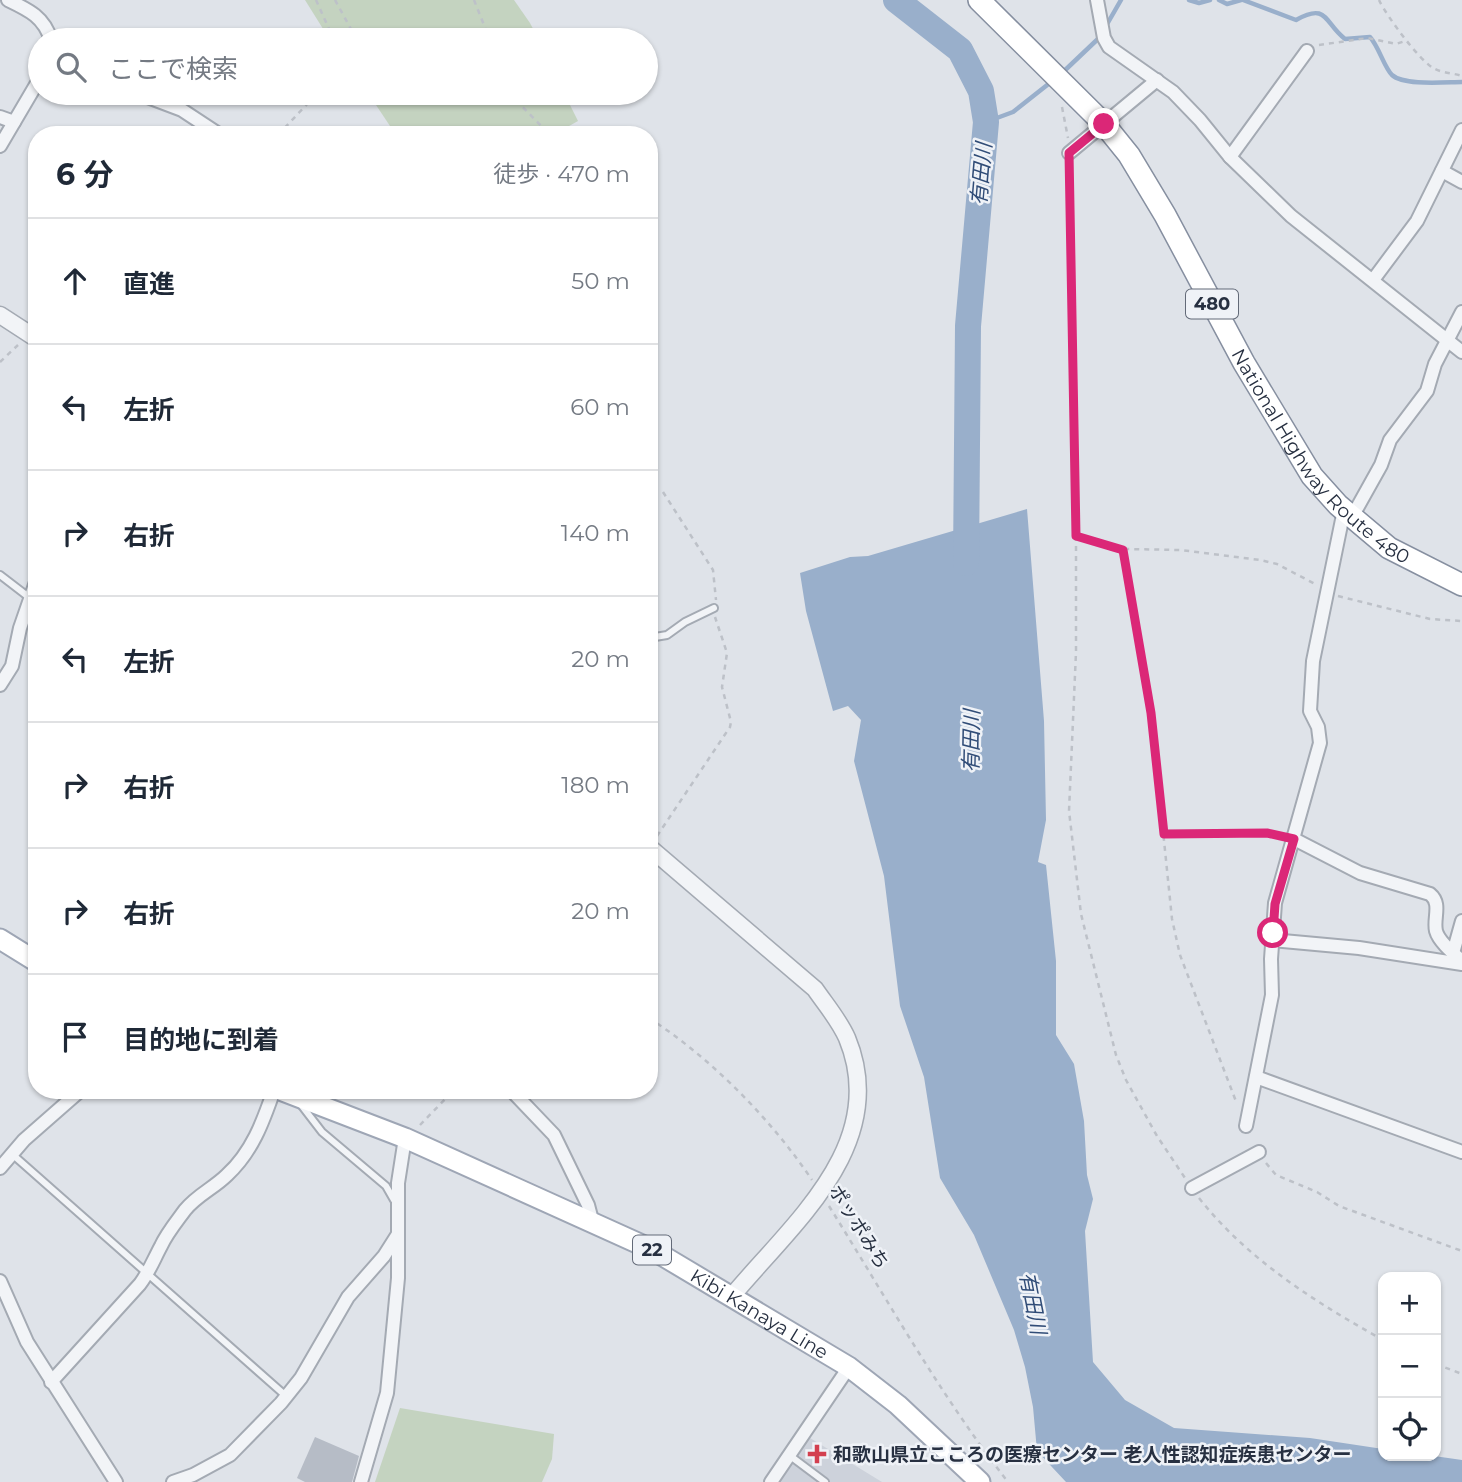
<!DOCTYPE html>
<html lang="ja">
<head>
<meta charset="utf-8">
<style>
	body { margin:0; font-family:Montserrat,"Noto Sans JP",sans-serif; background:#f6f6f7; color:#1f2937 }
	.controls { position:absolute; right:21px; bottom:21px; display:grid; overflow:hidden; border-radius:14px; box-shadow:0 2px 5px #0004 }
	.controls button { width:63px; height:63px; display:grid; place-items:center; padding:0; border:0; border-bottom:2px solid #e0e1e3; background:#fff; color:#1f2937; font:35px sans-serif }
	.stop { position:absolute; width:21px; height:21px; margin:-16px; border:5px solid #db2777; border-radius:50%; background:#fff }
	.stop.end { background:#db2777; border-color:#fff; box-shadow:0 2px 7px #0008 }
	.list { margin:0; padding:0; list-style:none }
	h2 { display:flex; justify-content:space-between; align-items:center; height:91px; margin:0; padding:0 28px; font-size:30px }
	h2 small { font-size:23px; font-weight:400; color:#747a83 }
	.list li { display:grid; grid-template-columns:46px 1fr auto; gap:21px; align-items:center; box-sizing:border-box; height:126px; padding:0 28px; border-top:2px solid #e0e1e3 }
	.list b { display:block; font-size:26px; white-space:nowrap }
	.list em { font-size:23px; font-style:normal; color:#747a83 }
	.icon { flex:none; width:38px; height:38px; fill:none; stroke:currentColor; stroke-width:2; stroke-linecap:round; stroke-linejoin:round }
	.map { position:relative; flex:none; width:1462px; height:1482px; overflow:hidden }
	.search { position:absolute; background:#fff; box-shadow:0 2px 5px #0004; left:28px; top:28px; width:630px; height:77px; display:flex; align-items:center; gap:18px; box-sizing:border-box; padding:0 24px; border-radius:38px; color:#747a83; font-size:26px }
	.panel { position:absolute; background:#fff; box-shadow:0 2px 5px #0004; left:28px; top:126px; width:630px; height:973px; border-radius:28px }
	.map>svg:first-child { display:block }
</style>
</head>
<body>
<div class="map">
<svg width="1462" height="1482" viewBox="0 0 1462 1482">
	<rect width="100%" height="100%" fill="#dfe3e9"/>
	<polygon fill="#cdd2db" points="810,1438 882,1482 779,1482"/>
	<g fill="#c4d3c0">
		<polygon points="305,0 514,0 530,23 539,40 330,40"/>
		<polygon points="368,93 564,93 578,121 553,135 396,135"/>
		<polygon points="400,1408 554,1434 552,1459 542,1482 375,1482"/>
	</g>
	<polygon fill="#99afcb" points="1027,509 1044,721 1046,820 1038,862 1046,865 1056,961 1056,1035 1074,1064 1084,1121 1087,1175 1093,1199 1085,1231 1093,1362 1125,1400 1174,1428 1310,1438 1383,1449 1383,1456 1434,1456 1462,1460 1462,1482 1066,1482 1037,1451 1033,1407 1025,1367 1014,1330 974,1235 940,1178 924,1077 900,1006 884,876 854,761 861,720 848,706 833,711 806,611 800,573 850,557 868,556"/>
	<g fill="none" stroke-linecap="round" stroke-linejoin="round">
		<g stroke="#99afcb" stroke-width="4.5">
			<polyline points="1189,0 1199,3 1210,0"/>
			<polyline points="1219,0 1227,4 1241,0"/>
			<path d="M1243 0 1296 20C1328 2 1324 23 1345 39L1370 37C1379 47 1384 67 1392 75 1404 86 1446 82 1462 82"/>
			<polyline points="1106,26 1121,0"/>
			<polyline points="1061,74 1100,37"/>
			<polyline points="986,122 1013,112 1051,82"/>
		</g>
		<polyline stroke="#99afcb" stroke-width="26" points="896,0 960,50 981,91 986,122 968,326 966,563"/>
	</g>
	<polygon fill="#b6bcc6" points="315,1437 359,1456 352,1482 305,1482 297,1478"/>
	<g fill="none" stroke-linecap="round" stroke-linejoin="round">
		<defs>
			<g id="service">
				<polyline points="0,575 30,598"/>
				<polyline points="649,638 667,635 685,622 714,608"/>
				<polyline points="302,1106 322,1132 386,1186 394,1200"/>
				<polyline points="12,1154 286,1396"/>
				<polyline points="789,1455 825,1482"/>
			</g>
			<g id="minor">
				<path d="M8 0C29 10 44 17 51 40"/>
				<polyline points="1097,0 1104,38 1109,47 1173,92 1200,120 1230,157 1291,216 1462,352"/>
				<polyline points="137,93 182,110 220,135"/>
				<polyline points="0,117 14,122"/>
				<polyline points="0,146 40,78"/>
				<polyline points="1069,153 1157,80"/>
				<polyline points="1230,157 1307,51"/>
				<polyline points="1442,171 1462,182"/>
				<polyline points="1373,280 1417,221 1462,130"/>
				<polyline points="1352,517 1381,465 1390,440 1427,391 1435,364 1462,312"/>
				<polyline points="0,685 12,666 20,628 37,579"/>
				<path d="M1294 839 1360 873 1430 894C1442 904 1433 918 1436 931 1439 942 1454 954 1462 961"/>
				<polyline points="1272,940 1359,948 1462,964"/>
				<polyline points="1453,953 1462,921"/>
				<polyline points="1256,1077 1462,1152"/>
				<polyline points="511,1090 554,1135 588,1205 593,1224"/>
				<polyline points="1246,1126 1272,995 1271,959 1275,903 1320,743 1318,727 1310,711 1313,661 1344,510"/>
				<polyline points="0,1168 24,1140 81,1090"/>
				<polyline points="1192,1188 1259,1152"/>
				<polyline points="0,1281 27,1342 116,1482"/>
				<path d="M51 1382 140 1284C149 1272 154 1259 161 1246 167 1233 177 1221 185 1210 197 1195 214 1188 227 1175 252 1152 263 1122 274 1090"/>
				<polyline points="173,1482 193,1475 230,1455 281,1403 301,1378 348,1297 384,1256 398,1234"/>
				<polyline points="361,1482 387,1393 398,1278 398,1183 405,1138"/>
				<polyline points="771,1482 849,1367"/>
			</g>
			<g id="tertiary">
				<polyline points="0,315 37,339"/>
				<path d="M649 847 815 989C826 1005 839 1020 847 1038 891 1144 792 1224 732 1296"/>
			</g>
			<g id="primary">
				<polyline points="0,939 37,962"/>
				<path id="s1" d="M280 1090 405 1138 653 1250 849 1367 898 1405 980 1482"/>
			</g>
			<g id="trunk">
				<path id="s2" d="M979 0 1104 124 1129 155 1165 215 1244 363 1312 476 1338 505 1389 548 1462 585"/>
			</g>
		</defs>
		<use href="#service" stroke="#a4aab3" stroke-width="10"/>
		<use href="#minor" stroke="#a4aab3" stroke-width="16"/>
		<use href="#tertiary" stroke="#a4aab3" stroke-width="19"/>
		<use href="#primary" stroke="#9ea6b5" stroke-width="23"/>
		<use href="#trunk" stroke="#868fa0" stroke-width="24"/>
		<g stroke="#bdc1c8" stroke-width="2.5" stroke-dasharray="5 5" stroke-linecap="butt">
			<polyline points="316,0 334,40"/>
			<polyline points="335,0 357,40"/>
			<polyline points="474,0 490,40"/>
			<path d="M1379 0C1386 15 1420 62 1435 69 1443 73 1453 73 1462 76"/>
			<polyline points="1319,45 1368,38 1396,44 1405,41"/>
			<polyline points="414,93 436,98 459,93"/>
			<polyline points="509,93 550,135"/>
			<polyline points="1062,107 1068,138"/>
			<polyline points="278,135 310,101 314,93"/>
			<polyline points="1070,166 1076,536 1076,652 1069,811 1081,914 1116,1055 1126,1080 1157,1136 1185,1178"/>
			<polyline points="649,178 655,177"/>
			<polyline points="0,362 18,345"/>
			<polyline points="663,492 713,570 716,600"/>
			<polyline points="1076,536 1123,549 1181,550 1260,560 1277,564 1317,585"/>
			<polyline points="1123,549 1151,713 1172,919 1180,955 1237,1104"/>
			<polyline points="1338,596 1430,619 1462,621"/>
			<polyline points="1165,834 1281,835"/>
			<polyline points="657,836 730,727 731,722 722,687 727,653 715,617"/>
			<path d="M649 1018C711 1058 771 1119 812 1180"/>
			<polyline points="420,1125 454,1090"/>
			<polyline points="1266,1163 1276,1175 1317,1192 1339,1206 1462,1251"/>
			<path d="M1199 1198C1248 1260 1315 1302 1383 1340"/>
			<path d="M829 1206C887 1299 940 1395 1008 1482"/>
			<polyline points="1436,1364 1462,1374"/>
		</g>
		<use href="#service" stroke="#f2f4f7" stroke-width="6"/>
		<use href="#minor" stroke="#f2f4f7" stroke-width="12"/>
		<use href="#tertiary" stroke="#f2f4f7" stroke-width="16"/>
		<use href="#primary" stroke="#fff" stroke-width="19"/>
		<use href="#trunk" stroke="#fff" stroke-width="21"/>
	</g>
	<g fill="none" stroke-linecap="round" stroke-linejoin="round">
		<polyline stroke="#db2777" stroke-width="9" points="1104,124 1069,153 1076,536 1123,550 1151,713 1164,834 1267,833 1294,839 1275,904 1273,933"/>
	</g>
	<path fill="#d33f4f" stroke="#eff2f7" stroke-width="2.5" d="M813.5 1443.5h7v7h7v7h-7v7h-7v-7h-7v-7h7z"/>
	<g text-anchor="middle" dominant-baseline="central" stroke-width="5" stroke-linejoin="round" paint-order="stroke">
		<g fill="#eff2f7" stroke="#636a78" stroke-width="2">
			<rect x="1186" y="289.5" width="52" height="29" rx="5"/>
			<rect x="633" y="1235.5" width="38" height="29" rx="5"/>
		</g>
		<g font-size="18" font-weight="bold" fill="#273041">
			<text x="1212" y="304">480</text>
			<text x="652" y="1250">22</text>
		</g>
		<g font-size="19" fill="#273041" stroke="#eff2f7">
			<text stroke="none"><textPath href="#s2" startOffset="576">National Highway Route 480</textPath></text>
			<text transform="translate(859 1227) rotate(58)">ポッポみち</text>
			<text stroke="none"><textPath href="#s1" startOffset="530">Kibi Kanaya Line</textPath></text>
		</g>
		<g font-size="19" font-weight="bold" fill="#273041" stroke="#eff2f7" text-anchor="start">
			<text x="833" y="1454">和歌山県立こころの医療センター 老人性認知症疾患センター</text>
		</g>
		<g font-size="21" font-style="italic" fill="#304c77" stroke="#eff2f7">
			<text transform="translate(981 174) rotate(-85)">有田川</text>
			<text transform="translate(971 741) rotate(-89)">有田川</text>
			<text transform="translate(1033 1303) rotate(79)">有田川</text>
		</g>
	</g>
</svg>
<div class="controls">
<button>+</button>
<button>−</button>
<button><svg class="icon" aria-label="locate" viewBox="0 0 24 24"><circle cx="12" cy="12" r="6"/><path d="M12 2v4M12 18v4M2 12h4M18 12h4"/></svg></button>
</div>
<div class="stop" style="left:1273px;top:933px"></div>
<div class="stop end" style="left:1104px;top:124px"></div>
<div class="search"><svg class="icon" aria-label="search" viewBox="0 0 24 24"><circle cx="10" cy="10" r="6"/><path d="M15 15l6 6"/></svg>ここで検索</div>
<section class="panel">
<h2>6 分<small>徒歩 · 470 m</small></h2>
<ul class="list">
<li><svg class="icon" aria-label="ahead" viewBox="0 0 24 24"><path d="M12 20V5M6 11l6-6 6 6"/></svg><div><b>直進</b></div><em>50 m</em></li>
<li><svg class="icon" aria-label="left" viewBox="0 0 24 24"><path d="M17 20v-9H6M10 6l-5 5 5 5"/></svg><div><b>左折</b></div><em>60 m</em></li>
<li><svg class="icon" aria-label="right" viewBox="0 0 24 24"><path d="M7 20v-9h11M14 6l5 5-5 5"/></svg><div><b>右折</b></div><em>140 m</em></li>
<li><svg class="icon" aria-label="left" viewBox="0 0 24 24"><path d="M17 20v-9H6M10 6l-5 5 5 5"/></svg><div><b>左折</b></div><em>20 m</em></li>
<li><svg class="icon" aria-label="right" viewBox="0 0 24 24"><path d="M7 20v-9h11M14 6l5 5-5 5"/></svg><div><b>右折</b></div><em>180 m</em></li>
<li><svg class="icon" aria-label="right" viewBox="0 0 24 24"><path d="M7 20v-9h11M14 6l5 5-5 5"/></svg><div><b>右折</b></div><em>20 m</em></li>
<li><svg class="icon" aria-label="arrive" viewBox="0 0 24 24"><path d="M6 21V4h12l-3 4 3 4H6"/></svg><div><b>目的地に到着</b></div></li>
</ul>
</section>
</div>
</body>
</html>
